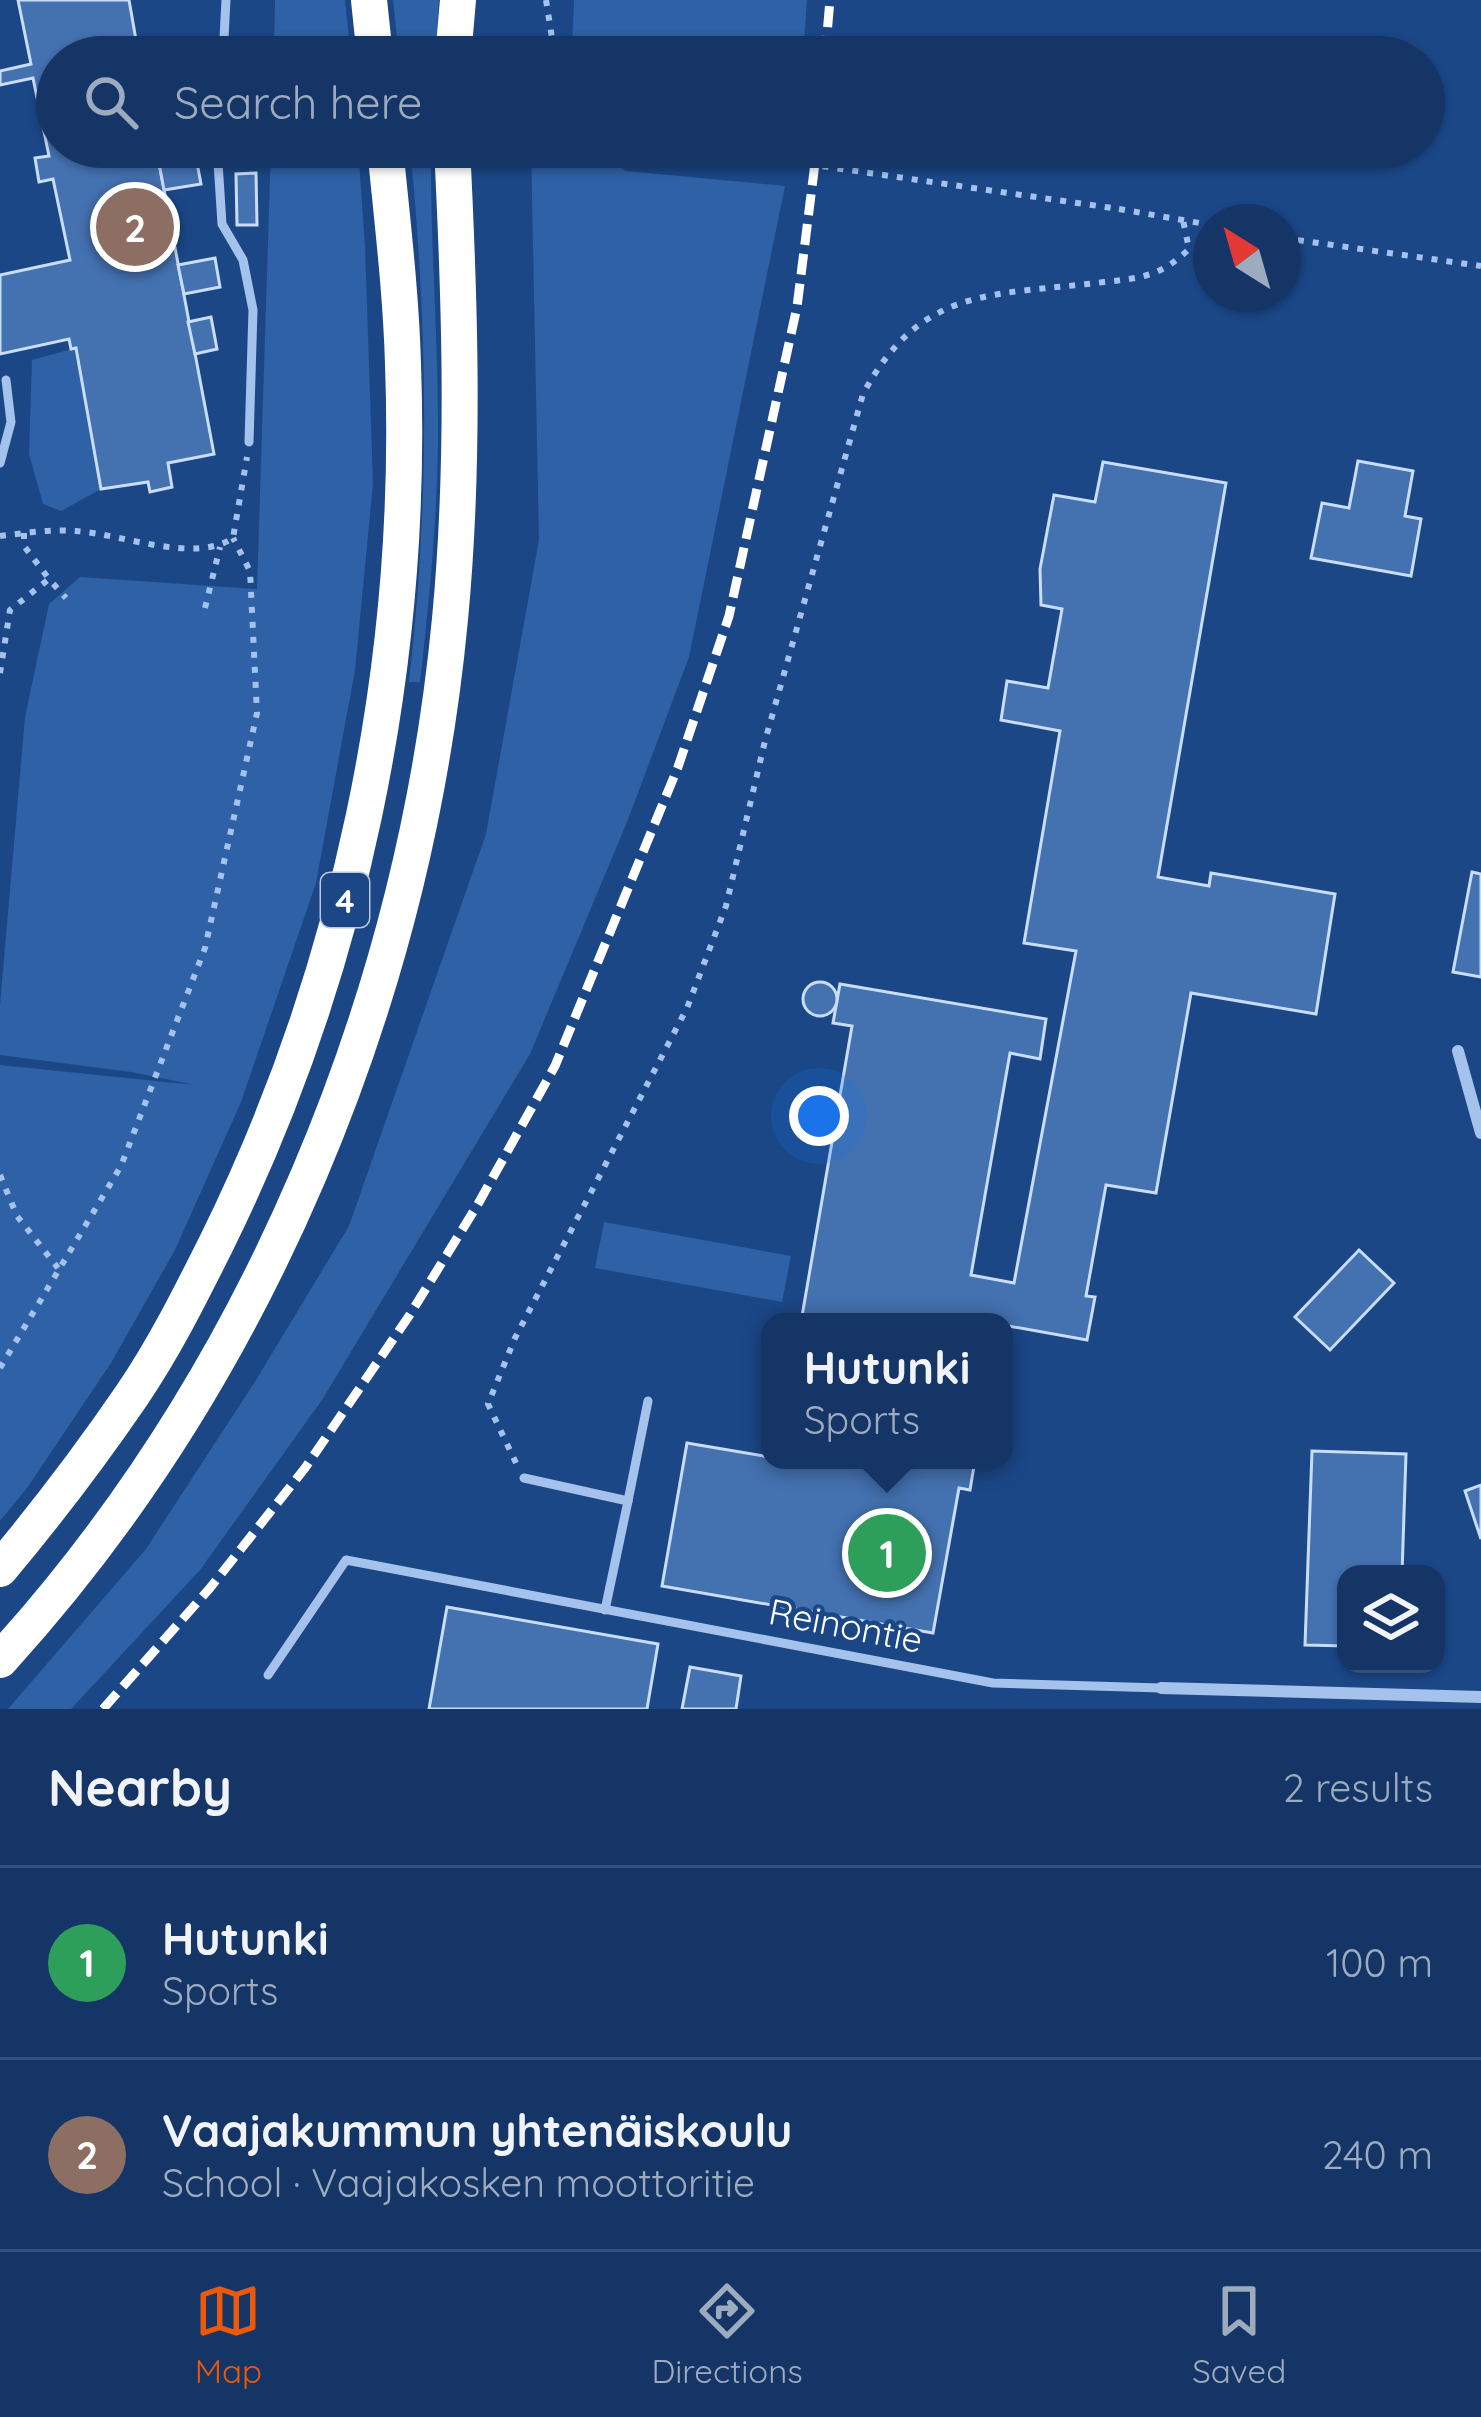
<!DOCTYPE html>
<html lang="en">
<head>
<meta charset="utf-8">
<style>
	body { margin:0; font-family:Quicksand,sans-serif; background:#21406e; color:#f1f3f6 }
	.controls { position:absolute; right:36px; bottom:36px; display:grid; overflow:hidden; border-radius:24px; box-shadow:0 3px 9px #0004 }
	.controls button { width:108px; height:108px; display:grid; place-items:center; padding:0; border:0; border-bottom:3px solid #335079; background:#143565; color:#f1f3f6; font:60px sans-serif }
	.compass { position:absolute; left:1193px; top:204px; width:108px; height:108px; border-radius:50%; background:#143565; box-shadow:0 3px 9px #0004; rotate:323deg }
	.you { position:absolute; left:819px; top:1116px; width:42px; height:42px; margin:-30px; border:9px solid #fff; border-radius:50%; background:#1a73e8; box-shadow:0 0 0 18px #1a73e833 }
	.badge { display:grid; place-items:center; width:78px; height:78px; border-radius:50%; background:#ea580c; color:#fff; font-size:39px; font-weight:700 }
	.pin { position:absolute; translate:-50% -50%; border:6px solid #fff; box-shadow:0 3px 12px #0006 }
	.popup { position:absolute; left:761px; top:1313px; width:252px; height:156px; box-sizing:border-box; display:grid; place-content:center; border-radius:24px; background:#143565; filter:drop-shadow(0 3px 9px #0005); font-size:39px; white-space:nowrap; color:#9dabbf }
	.popup b { font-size:45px; color:#f1f3f6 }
	.popup::after { content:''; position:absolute; left:50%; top:100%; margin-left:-24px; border:24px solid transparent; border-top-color:#143565 }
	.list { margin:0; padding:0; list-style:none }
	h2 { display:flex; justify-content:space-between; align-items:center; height:156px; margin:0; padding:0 48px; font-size:51px }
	h2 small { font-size:39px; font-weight:400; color:#9dabbf }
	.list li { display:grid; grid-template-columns:78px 1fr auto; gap:36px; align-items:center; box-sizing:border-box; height:192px; padding:0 48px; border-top:3px solid #335079 }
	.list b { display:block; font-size:45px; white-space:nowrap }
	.list p { margin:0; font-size:39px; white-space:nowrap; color:#9dabbf }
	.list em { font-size:39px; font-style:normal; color:#9dabbf }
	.icon { flex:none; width:66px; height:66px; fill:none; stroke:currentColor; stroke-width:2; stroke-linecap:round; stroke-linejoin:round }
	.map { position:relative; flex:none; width:1481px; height:1709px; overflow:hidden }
	.search { position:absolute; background:#143565; box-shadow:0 3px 9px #0004; left:36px; right:36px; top:36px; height:132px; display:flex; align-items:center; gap:30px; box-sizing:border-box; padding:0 42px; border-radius:66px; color:#9dabbf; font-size:45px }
	.sheet { height:540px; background:#143565 }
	nav { display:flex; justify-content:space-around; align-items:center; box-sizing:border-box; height:168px; border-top:3px solid #335079; background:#143565; font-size:33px; color:#9dabbf }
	nav a { display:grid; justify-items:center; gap:6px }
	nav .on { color:#ea580c }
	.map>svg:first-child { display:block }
</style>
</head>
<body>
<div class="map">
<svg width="1481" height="1709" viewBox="0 0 1481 1709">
	<rect width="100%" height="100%" fill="#1b4787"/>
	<g fill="#2e61a5">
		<polygon points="275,0 345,0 351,57 274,57"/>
		<polygon points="393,0 439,0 435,57 399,57"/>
		<polygon points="574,0 807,0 803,57 579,57 572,46"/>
		<polygon points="271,147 358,147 365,246 373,484 355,670 316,883 241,1102 175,1250 111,1363 27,1488 0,1521 0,1065 195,1085 131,1072 0,1055 0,1005 25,717 49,604 80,577 257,589"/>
		<path d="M410 147H431C430 246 439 344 438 443 437 523 429 603 420 682H409C430 502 428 327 410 147Z"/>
		<polygon points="531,147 592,147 626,171 785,186 689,657 627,822 530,1054 322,1400 200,1570 71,1709 8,1709 146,1549 256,1380 349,1226 486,834 539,540"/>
		<polygon points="76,348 101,489 61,511 43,504 29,454 32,360"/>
		<polygon points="604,1222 791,1256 782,1302 595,1268"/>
	</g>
	<g fill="#4471b0" stroke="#c9ddf9" stroke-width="3">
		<polygon points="18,0 129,0 139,57 57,57 57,147 156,147 214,454 168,463 172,487 150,492 148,482 101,489 76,348 71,349 69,339 0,354 0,275 70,260 53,179 39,182 35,158 49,156 33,78 0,85 0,71 31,64"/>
		<polygon points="156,147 194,147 201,184 164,190"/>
		<polygon points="256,173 257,225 237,225 236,174"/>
		<polygon points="215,258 220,287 184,294 178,265"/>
		<polygon points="211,317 217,349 195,354 188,322"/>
		<polygon points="1358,461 1413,471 1405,516 1421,519 1411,576 1311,558 1322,503 1349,508"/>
		<polygon points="1103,462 1226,483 1158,877 1209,886 1211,873 1335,894 1316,1014 1191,993 1156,1193 1106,1185 1086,1296 1095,1297 1087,1340 964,1318 963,1322 801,1322 852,1026 833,1023 840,984 1046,1019 1040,1059 1010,1053 971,1275 1014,1283 1076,951 1024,943 1060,731 1001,720 1007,681 1048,688 1062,609 1041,605 1040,569 1054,495 1095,502"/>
		<polygon points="1472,872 1481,874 1481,977 1453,972"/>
		<circle cx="820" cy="999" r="17"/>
		<polygon points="1359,1250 1394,1283 1330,1350 1295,1317"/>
		<polygon points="687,1443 770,1457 770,1460 975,1460 970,1490 959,1488 933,1633 662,1586"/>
		<polygon points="1312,1451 1406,1454 1402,1574 1346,1574 1346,1646 1305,1645"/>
		<polygon points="1481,1485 1481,1539 1465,1491"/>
		<polygon points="447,1607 658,1644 647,1709 429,1709"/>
		<polygon points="690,1667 741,1676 736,1709 682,1709"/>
	</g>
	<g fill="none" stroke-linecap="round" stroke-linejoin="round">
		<g stroke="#a4c2ec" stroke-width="6" stroke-dasharray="6 9" stroke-linecap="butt">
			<polyline points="546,0 555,57"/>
			<polyline points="1119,209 1211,225"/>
			<polyline points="1283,238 1481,266"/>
			<polyline points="24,533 24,546 49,579"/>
			<path d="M0 536C25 533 51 529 76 531 122 534 194 564 233 538L247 457"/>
			<polyline points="205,608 220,547"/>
			<polyline points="0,673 10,610 49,579 66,598"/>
			<polyline points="0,1175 17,1216 58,1268"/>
			<polyline points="0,1368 121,1166 205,948 257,713 250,571 233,538"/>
			<path d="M516 1463 488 1404 515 1338 687 1008 726 906 765 741 863 394C922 284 995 296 1104 282 1142 278 1161 276 1189 249L1183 220"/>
		</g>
		<g stroke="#a4c2ec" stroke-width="9">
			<polyline points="223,57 226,0"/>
			<polyline points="217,147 222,224 243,260 253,310 249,442"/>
			<polyline points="0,463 11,422 6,380"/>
			<polyline points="524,1478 628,1501 605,1610"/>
			<polyline points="628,1501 648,1401"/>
			<polyline points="268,1675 346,1560 993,1683 1161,1688"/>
		</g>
		<g stroke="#a4c2ec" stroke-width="12">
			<polyline points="1458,1051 1481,1133"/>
			<polyline points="1161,1688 1481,1697"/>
		</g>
		<g stroke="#fff" stroke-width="36">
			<polyline points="369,0 375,57"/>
			<polyline points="453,57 458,0"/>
			<path d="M0 1569C46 1514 91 1455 132 1395 164 1348 190 1296 216 1244 350 973 414 667 403 364 401 292 392 219 385 147"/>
			<path d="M0 1660C258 1377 414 999 450 619 465 462 460 304 452 147"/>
		</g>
		<g stroke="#fff" stroke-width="9" stroke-dasharray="21 9" stroke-linecap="butt">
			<polyline points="825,57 830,0"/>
			<polyline points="103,1709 210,1588 305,1468 409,1316 478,1204 555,1066 678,767 729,616 797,307 817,147"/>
		</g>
		<polyline stroke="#a4c2ec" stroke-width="6" stroke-dasharray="6 9" stroke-linecap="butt" points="689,147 1119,209"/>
	</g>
	<g text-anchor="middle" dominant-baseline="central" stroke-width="9" stroke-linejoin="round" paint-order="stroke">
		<rect fill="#1b4787" stroke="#bbc8db" stroke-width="3" x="321" y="873" width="48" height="54" rx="9"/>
		<g font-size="33" font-weight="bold" fill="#fff">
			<text x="345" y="900">4</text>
		</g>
		<g font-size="36" fill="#fff" stroke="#1b4787">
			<text transform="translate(846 1625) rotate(11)">Reinontie</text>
		</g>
	</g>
</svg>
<div class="controls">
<button><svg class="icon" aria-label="layers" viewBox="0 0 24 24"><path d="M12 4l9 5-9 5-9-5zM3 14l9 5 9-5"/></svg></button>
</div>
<svg class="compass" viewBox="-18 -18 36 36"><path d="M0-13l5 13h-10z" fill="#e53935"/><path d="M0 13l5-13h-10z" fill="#9dabbf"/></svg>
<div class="you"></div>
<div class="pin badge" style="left:887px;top:1553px;background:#2e9e5b">1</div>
<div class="popup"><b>Hutunki</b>Sports</div>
<div class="pin badge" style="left:135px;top:227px;background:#8d6e63">2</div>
<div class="search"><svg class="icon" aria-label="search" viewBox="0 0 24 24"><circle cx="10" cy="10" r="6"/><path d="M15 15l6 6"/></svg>Search here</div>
</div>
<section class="sheet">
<h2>Nearby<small>2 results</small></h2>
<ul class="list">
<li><span class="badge" style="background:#2e9e5b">1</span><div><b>Hutunki</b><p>Sports</p></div><em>100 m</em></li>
<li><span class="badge" style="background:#8d6e63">2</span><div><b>Vaajakummun yhtenäiskoulu</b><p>School · Vaajakosken moottoritie</p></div><em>240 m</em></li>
</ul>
</section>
<nav>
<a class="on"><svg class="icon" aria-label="map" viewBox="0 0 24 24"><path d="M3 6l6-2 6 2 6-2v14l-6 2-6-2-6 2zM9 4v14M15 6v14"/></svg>Map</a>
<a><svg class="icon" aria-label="directions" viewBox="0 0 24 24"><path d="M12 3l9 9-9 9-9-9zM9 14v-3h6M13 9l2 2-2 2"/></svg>Directions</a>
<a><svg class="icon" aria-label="saved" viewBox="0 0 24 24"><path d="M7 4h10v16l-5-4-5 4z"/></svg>Saved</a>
</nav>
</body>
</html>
